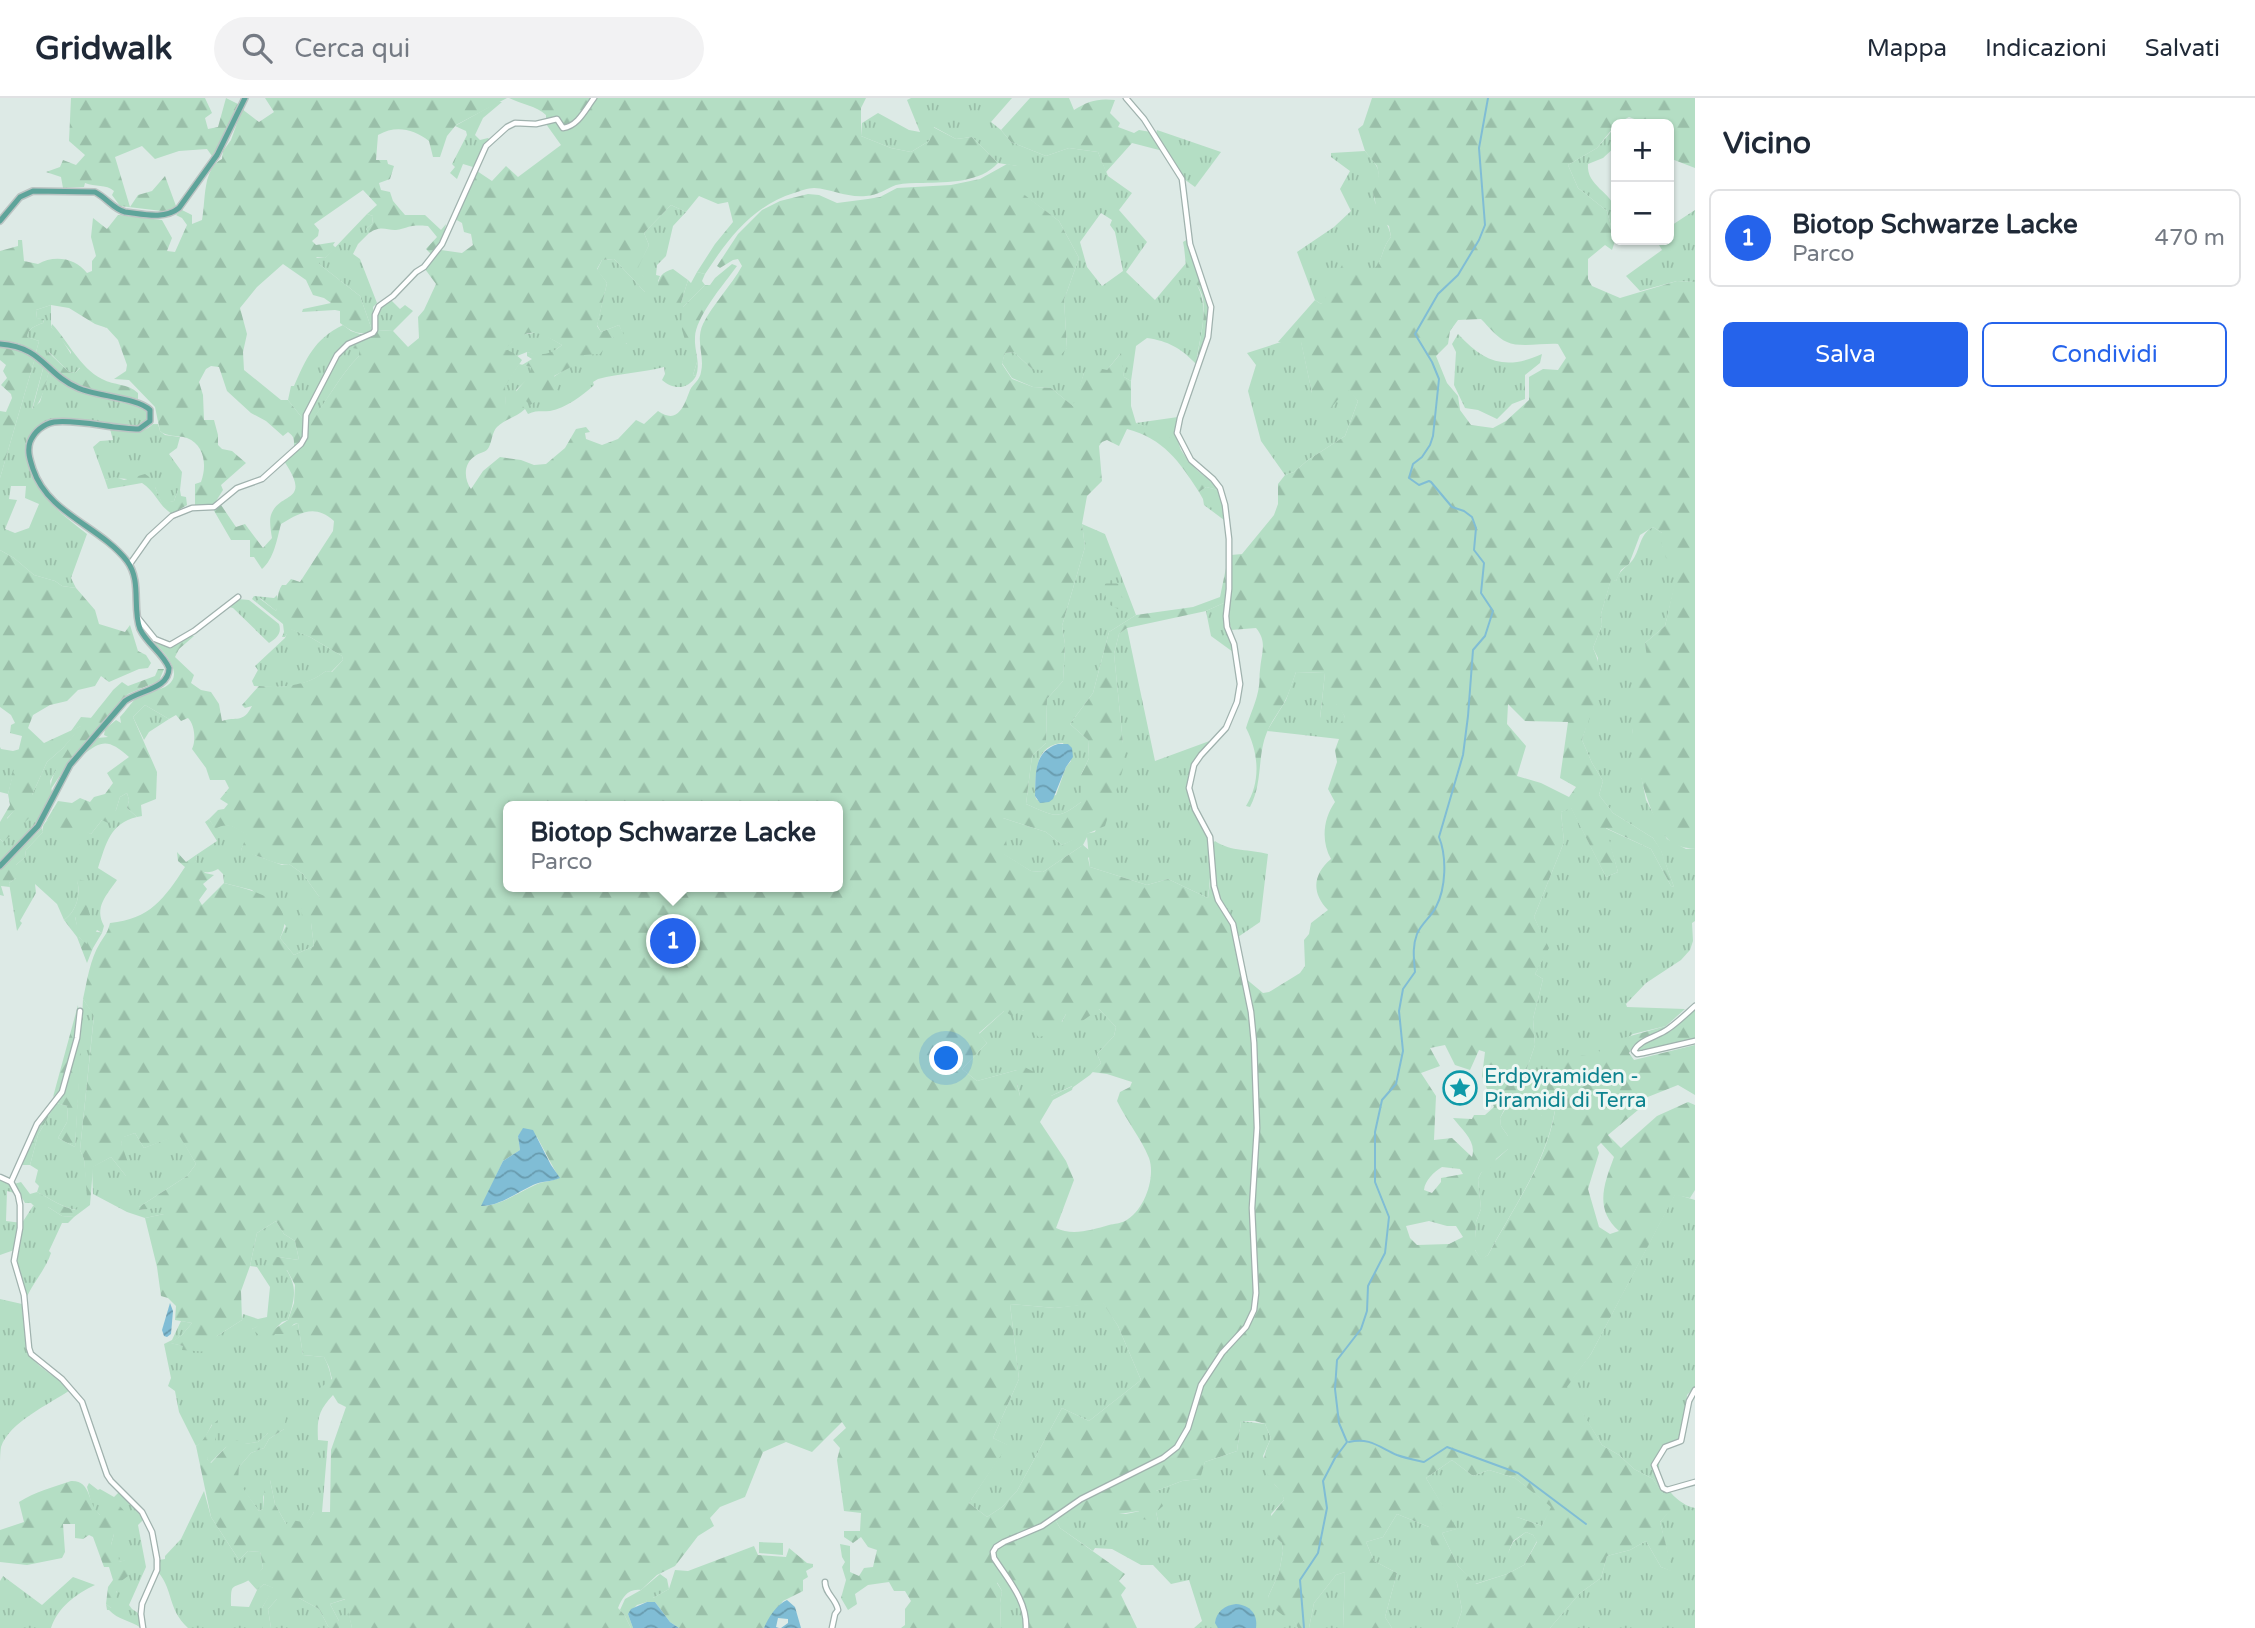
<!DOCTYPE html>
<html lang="it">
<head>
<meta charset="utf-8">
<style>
	body { margin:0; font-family:"Varela Round",sans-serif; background:#f2f2f3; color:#1f2937 }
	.controls { position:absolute; right:21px; top:21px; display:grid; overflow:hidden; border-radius:10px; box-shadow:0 2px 5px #0004 }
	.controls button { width:63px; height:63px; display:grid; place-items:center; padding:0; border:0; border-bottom:2px solid #e0e1e3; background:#fff; color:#1f2937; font:35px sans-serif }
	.you { position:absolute; left:947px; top:961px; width:24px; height:24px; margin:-18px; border:5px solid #fff; border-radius:50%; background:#1a73e8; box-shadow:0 0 0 10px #1a73e833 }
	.badge { display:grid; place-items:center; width:46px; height:46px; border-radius:50%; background:#2563eb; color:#fff; font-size:23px; font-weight:700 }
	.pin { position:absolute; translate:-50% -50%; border:4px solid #fff; box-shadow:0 2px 7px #0006 }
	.popup { position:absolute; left:503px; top:703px; width:340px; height:91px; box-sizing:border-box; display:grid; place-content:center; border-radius:10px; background:#fff; filter:drop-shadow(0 2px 5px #0005); font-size:23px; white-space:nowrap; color:#747a83 }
	.popup b { font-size:26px; color:#1f2937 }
	.popup::after { content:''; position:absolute; left:50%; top:100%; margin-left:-14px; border:14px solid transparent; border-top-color:#fff }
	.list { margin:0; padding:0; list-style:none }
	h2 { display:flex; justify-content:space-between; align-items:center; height:91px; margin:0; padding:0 28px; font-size:30px }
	h2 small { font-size:23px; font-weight:400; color:#747a83 }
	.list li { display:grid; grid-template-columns:46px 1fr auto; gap:21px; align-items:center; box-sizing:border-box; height:98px; margin:0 14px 14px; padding:0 14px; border:2px solid #e0e1e3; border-radius:10px }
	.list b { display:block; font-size:26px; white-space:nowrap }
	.list p { margin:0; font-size:23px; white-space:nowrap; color:#747a83 }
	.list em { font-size:23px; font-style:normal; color:#747a83 }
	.actions { display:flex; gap:14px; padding:21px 28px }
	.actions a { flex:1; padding:16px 0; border:2px solid #2563eb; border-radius:10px; text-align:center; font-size:24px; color:#2563eb }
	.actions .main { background:#2563eb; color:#fff }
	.icon { flex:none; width:38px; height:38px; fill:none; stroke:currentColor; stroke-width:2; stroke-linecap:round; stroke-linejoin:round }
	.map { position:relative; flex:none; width:1695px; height:1530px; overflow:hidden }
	header { display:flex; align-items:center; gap:42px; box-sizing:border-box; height:98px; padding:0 35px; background:#fff; border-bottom:2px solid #e0e1e3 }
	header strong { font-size:33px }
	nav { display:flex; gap:38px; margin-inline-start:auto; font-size:24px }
	.search { width:490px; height:63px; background:#f2f2f3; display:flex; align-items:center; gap:18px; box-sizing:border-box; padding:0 24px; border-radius:38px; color:#747a83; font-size:26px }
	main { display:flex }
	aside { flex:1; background:#fff }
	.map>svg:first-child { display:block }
</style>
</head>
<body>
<header>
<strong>Gridwalk</strong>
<div class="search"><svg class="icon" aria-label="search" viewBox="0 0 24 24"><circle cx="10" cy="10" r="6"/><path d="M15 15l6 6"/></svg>Cerca qui</div>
<nav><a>Mappa</a><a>Indicazioni</a><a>Salvati</a></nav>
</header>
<main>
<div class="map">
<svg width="1695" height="1530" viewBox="0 0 1695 1530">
	<defs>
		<pattern id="grass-tufts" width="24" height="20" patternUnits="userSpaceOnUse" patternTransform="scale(1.75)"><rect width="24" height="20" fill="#b4dec4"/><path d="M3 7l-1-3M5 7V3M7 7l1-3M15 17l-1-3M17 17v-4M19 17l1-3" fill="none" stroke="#9abfa9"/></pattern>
		<pattern id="forest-firs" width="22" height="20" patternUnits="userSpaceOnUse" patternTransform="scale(1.75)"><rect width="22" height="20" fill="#b4dec4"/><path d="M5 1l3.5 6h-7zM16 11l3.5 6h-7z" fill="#9abfa9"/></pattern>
		<pattern id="wetland-marsh" width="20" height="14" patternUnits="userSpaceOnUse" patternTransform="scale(1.75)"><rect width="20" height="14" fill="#b4dec4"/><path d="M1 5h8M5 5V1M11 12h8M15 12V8" fill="none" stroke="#9abfa9"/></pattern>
		<pattern id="water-waves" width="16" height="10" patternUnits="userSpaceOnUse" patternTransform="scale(1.75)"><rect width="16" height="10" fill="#80bdd5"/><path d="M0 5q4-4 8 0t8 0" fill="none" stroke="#689bae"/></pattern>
	</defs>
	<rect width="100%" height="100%" fill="#ddeae6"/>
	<g fill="url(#grass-tufts)" fill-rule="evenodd">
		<path d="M911 0H1012L991 24 1001 32 1011 44 1046 58 1069 50 1098 54 1108 78 1132 95 1119 112 1147 144 1126 174 1155 202 1187 164V171C1214 206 1201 227 1196 266 1181 250 1168 243 1147 240L1136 248 1131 283 1124 279 1120 256 1107 272 1084 275 1074 309 1051 290 1033 289 1012 280 1002 265 1005 255 1014 254 1032 271 1067 250 1064 202 1079 160 1059 123 1021 95 1017 68 998 65 972 39 956 41 934 29 929 43 911 54 891 50 861 38 862 25 878 15 909 32 920 34 907 2ZM1101 115 1112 122 1110 127 1115 134 1123 173 1102 188 1087 169 1080 144Z"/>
		<polygon points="498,4 502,4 483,20 475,37 480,42 488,40 490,42 481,54 466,90 473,69 463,66 457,81 450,75 455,69 452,66 467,37 466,33 455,28"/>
		<path d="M1616 28V48L1603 60 1588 66C1586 88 1612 94 1616 113 1618 122 1616 133 1616 142L1619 144 1615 143 1607 113 1578 90 1568 67 1597 50Z"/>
		<polygon points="1157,32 1221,54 1195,89 1184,81 1156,36"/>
		<path d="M1365 53C1370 59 1379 68 1379 77 1378 89 1371 89 1375 104 1380 117 1389 125 1391 139 1382 149 1383 162 1374 172L1321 206 1315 202 1297 154 1334 129 1351 113 1340 91 1350 73 1331 59V55Z"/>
		<path d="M671 107 686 114 673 128 666 158 657 167 656 177 660 178 658 183 681 205 688 182 691 185 697 174 705 176 702 183 705 187 683 209 697 264 693 277 696 278C688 292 673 292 662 282L665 276 664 269C642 275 620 275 598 281L593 284 594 287C582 298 566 310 550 313 542 314 536 312 528 316L525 311 506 307 504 288 519 266 532 269 530 279 516 292 518 296H526L532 304C544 300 546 285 555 278 566 270 577 268 584 256L613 239 627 246 619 227 601 234 597 227 607 185 597 172 602 162 614 161 645 194 644 180 637 170 649 147 644 135Z"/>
		<polygon points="1695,112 1695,184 1677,183 1640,193 1626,178 1662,152 1656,142 1669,142 1669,129"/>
		<polygon points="367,116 373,118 372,126 366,131 369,135 358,146 353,156 360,161 377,205 373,209 374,229 372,232 360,198 319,166 316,160 325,160"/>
		<polygon points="391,202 400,211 405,207 413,213 393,233 377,232 378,211"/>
		<path d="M51 207V229C65 242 69 256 80 269L75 275 69 274 49 254 45 263 36 254 39 243 27 239C28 230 35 228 43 225L44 222 37 220 36 212Z"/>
		<path d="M343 227 351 233 363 237C356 240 350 242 344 247 331 260 309 303 303 321L288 302 291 288H294C306 261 314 241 343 227Z"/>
		<polygon points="540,234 562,247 550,256 539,258 527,254 517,258 503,251 520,237"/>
		<path d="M1458 236C1484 264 1505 273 1542 256L1540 265 1525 277V301L1512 306 1497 321 1478 312 1465 310 1454 287 1456 254 1452 246Z"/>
		<polygon points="1284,243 1301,243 1312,295 1348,290 1358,303 1345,338 1308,362 1294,374 1285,377 1261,343 1248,293 1256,267 1247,255"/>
		<path d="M349 247 360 251 359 258C339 278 327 304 309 326L306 323C316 297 328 267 349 247Z"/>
		<path d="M35 260 44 267 32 311 40 304 49 273C75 297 106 301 139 308L147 314 146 323C121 344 58 302 34 332 28 340 26 348 27 357 31 394 60 415 87 436L71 480 76 490 62 488 55 483 34 477 14 460 0 452V380ZM11 388H26L25 400 39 406 29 430 15 435 5 431 17 402 9 401Z"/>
		<path d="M1178 319 1175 332 1181 353C1169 336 1154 333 1136 325Z"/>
		<path d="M153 326H158L160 333 165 337 180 339 177 350 169 356 182 374 180 392H178L174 403 162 406 155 389V383C139 383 118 378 105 382L93 349 100 343 113 342 110 331C125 333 141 338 153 326Z"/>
		<polygon points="1206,389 1218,392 1223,411 1224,422 1204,407 1203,401 1199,394"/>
		<path d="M1082 426 1105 436 1136 517 1109 534 1093 595 1070 626 1088 642 1089 660 1081 677V704C1056 724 1053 717 1026 706L1032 658 1046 645 1047 601 1063 583 1065 546 1062 528 1085 449ZM1063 645 1071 663 1066 669 1056 697 1037 702 1035 698C1036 675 1034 647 1063 645Z"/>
		<path d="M1653 429 1662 435V448L1680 466 1665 528 1645 545 1648 560 1632 631 1646 702 1667 741 1686 751 1695 750V823L1692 825 1693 843 1690 852 1681 862 1646 885 1626 906 1627 909 1685 911 1666 928 1633 936 1598 960 1541 1018 1555 1012C1546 1065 1513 1110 1488 1157L1481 1162 1475 1152V1140L1476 1124 1481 1111 1478 1081 1481 1075 1508 1051V1038L1501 1028 1500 1020 1524 979 1535 947 1533 921 1543 881 1535 876 1548 850 1534 819 1564 744 1561 714 1571 709 1606 779 1618 774 1605 730 1651 751 1671 788 1674 789 1661 753 1653 740 1613 715 1599 697 1603 683 1592 665 1582 642 1590 615 1598 560 1593 550 1602 527 1601 516 1611 481 1616 483C1619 473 1624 471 1631 464 1641 453 1638 437 1653 429Z"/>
		<polygon points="277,497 279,505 276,513 260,500 257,505 252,501 254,498 274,500"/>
		<path d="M238 501 249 502 279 526C282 535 277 540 269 545L233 510 229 509Z"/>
		<polygon points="1226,504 1223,519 1233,554 1211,538 1206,513"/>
		<path d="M289 530 310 539 342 558 343 562 331 574 326 573C305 590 280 590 254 588L252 583 258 572 255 568 285 540Z"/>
		<path d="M1127 530 1155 663 1215 641C1188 670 1179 682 1197 720 1200 726 1205 733 1207 739 1213 758 1210 782 1208 800L1168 781 1147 787 1090 769 1087 739 1083 747 1043 774 1031 773 1003 756V720L1046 734 1062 747 1084 736 1095 734 1123 645 1114 556 1119 536Z"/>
		<polygon points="1296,574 1325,575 1320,620 1338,605 1345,619 1339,641 1267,633 1286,602"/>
		<polygon points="145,607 169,621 149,634 144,642 133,619"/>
		<polygon points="81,619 93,620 65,657 50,683 52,694 37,726 0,763 0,741 3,744 7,721 17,709 32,697 47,664 63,650 81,628 71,633"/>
		<polygon points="0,649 1,651 13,653 20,651 8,696 0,694"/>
		<path d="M127 695 129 702 127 710 137 719C110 725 106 746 98 770L117 782C106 798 94 809 104 828L102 835 97 832 87 847 79 839 75 818 88 820 77 782C81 796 77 813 64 822L57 806 35 786 36 795 20 823 22 825 17 833 9 785 16 780V767L25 759 26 752 43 734C41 725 49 721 56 716L91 736 102 722 116 712 120 699Z"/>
		<path d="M209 721 215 730C228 723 236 730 248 737L241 752 282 767 289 766 303 776 320 800 311 825 314 848 294 857 280 840 286 828 252 792 224 785 223 776 218 771C207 777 202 774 192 768L197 761 196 757 217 743 205 724Z"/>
		<path d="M1215 743C1231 754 1250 751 1268 756L1260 824 1238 839C1233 819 1229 818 1220 803 1212 787 1213 764 1212 746Z"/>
		<path d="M83 901 94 917 80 1052 84 1061 88 1099 77 1112C61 1109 51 1101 37 1094L39 1088 35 1084 38 1072 30 1067 38 1037 56 1005 68 1008 67 1024 58 1040 75 1049Z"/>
		<polygon points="1099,911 1116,929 1114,938 1097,956 1101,965 1090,977 1072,990 1072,988 1051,998 1020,998 1017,985 1017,972 977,983 962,971 987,945 979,936 1004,913 1022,912 1062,924 1066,916"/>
		<polygon points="135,1035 144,1050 179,1036 196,1066 187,1078 139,1109 140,1112 164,1108 164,1116 145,1120 127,1114 93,1096 92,1069 111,1059 126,1078 121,1045 123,1039"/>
		<path d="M0 1081 12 1089 15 1095 7 1093 6 1123 22 1125 33 1108 48 1109 62 1118 74 1119 68 1125H62L49 1153 51 1155C45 1173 33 1184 26 1201 25 1182 15 1172 17 1151L0 1157Z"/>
		<path d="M1675 1096 1695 1102V1289L1687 1297 1683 1343C1675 1350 1665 1348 1661 1359 1652 1378 1676 1407 1695 1410V1530H1550L1580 1495 1601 1480 1607 1458 1630 1452 1646 1443 1661 1469 1672 1473 1660 1424 1671 1411 1653 1381 1634 1371 1619 1357 1602 1347 1566 1289 1591 1256Z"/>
		<path d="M276 1123 284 1136 295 1143 299 1162 278 1159C296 1185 298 1191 288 1222L282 1224 273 1233 261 1227 252 1231 275 1236 298 1225 303 1257 324 1259C331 1272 332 1283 333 1297 318 1313 317 1321 318 1342L328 1343 322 1414H314L307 1426H286L275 1406 270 1382 263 1399V1411L259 1413 237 1383 239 1369 251 1355 264 1350 269 1341 284 1331 268 1335 258 1344 226 1349 210 1365 207 1361 212 1326 203 1344 196 1348 179 1314 175 1293 168 1288 171 1280 164 1246 172 1242 181 1223 192 1225 182 1237 171 1245 183 1248V1251L217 1238 242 1222 243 1216 258 1221 267 1219 270 1189 257 1169 250 1168 257 1135Z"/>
		<path d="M0 1201 22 1206C24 1220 24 1250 32 1260 40 1271 59 1280 70 1292 50 1306 9 1324 1 1349 0 1355 0 1365 0 1371Z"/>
		<polygon points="1103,1204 1118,1228 1141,1282 1089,1323 1062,1310 1017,1393 1002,1409 987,1419 969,1405 1007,1347 993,1340 1019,1281 1010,1206 1055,1210"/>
		<polygon points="1241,1323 1265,1326 1271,1340 1263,1358 1275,1387 1282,1394 1284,1402 1271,1416 1275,1438 1282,1445 1283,1453 1279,1475 1268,1499 1293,1521 1298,1530 1194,1530 1202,1523 1189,1482 1171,1486 1153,1467 1141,1467 1112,1451 1095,1450 1093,1453 1060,1430 1055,1421 1065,1415 1126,1416 1140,1413 1158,1423 1156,1414 1156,1393 1182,1383 1199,1381 1205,1364 1237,1353"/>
		<polygon points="1452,1362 1473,1378 1489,1372 1515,1380 1552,1409 1542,1428 1517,1419 1508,1455 1513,1444 1526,1434 1533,1437 1537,1443 1524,1467 1507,1476 1475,1486 1458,1468 1442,1435 1456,1431 1426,1380"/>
		<path d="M89 1385 98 1392 100 1391 114 1399 119 1394 144 1421 138 1427 146 1469 129 1507 132 1511 138 1515 141 1530C130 1522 118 1522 109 1512H107L106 1506 111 1510 127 1462 119 1464 111 1447 114 1436 100 1417 93 1411 87 1389Z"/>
		<path d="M204 1393 211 1419 239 1462 248 1453 260 1454 263 1470C259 1474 254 1479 249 1482 231 1492 231 1483 231 1508L249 1509 257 1492 264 1486 274 1490 262 1510V1530H188C167 1510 174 1493 158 1474L159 1462 165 1461V1458L181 1441Z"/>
		<polygon points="1397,1416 1429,1429 1457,1485 1462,1512 1456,1530 1392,1530 1385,1519 1397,1475 1374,1463 1366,1444 1383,1439"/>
		<polygon points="1345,1474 1343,1530 1309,1530 1314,1505 1336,1477"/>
		<polygon points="660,1476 667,1481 669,1491 653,1500 646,1500 647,1504 637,1507 628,1516 633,1530 631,1530 624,1516 620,1512 625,1501 641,1492"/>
		<path d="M3 1478 42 1507 73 1479 95 1487C76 1496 58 1509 51 1530H0V1483Z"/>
		<polygon points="1004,1479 1023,1509 1025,1530 1001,1530 1000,1505 1002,1493 997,1484"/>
		<polygon points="299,1500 319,1511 329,1530 271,1530 268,1511 277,1501"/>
		<polygon points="346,1501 352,1530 339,1530 339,1523 330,1506"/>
	</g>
	<g fill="url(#forest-firs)" fill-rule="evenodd">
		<path d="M71 0H205L212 15 205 20 208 31 218 29 226 0 238 6 219 49 212 58 207 51 179 53 155 61 142 48 115 59 130 109 138 97 152 93 165 78 176 108 167 113H162L120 108 112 97 114 93C106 86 95 89 85 85L84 89 63 90 61 79 46 74 60 69 63 62 76 67 85 57 69 43Z"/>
		<path d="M265 0H507L456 27 447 38 440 59H433L429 43C413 31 396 27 378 37L376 62H387L388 66 394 68 390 81 379 85 381 92 390 94 393 103 405 117H425L441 132 446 126 444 137 431 156 426 151 437 139 428 128C414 127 414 127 401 131 388 135 384 125 369 135L366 131 372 126 373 118 367 116 377 107 363 92 314 126 319 132 318 138 312 143 316 147 335 144 333 147 336 150 325 160 316 159 320 163 319 166 360 198 372 232 371 234C358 238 350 232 340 225V213L335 212 302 214 303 211 331 205 324 200 313 197 306 182 283 166 257 189 240 210 247 236 243 254 244 272 281 302H288L303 321 304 339 294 350C294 342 295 339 288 334L283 338 266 323 251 315 227 293 219 269 211 268 206 271 199 284 203 297 204 322H214L218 337V347L222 351 232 353 246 365 221 387 223 392 213 408H195V386L201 384C207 368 205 347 187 340 177 337 167 339 160 333L155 309 129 282 114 281 126 273 127 267 118 242 107 230 95 226 69 210 51 207 36 212 37 220 44 221 43 225C35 228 28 230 27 239L39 243 36 254 18 245 0 243V153L18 148V142H22L24 163 38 166C53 157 75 159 87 175L92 173V163L96 158 91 139 93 120 107 131 118 117 162 122 172 140 167 153 175 154 187 127 182 120 176 117 182 112 192 117V126L202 122C206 103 202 71 222 61L223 53 231 42 242 11 259 24 274 14Z"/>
		<path d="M509 0H866L861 10V38L891 50 911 54 929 43 933 29 956 41 972 39 998 65C980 85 948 84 923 85 914 85 905 85 896 87 886 91 878 97 866 98 847 100 832 91 814 90 808 90 800 93 794 95 752 108 728 141 705 176L697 174 715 146 733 124 728 104 718 106 699 98 686 114 671 107 644 135 649 147 638 170 644 179 652 175 656 177 651 191 645 194 614 161 602 162 597 171 607 185 597 228 601 234 619 227 628 245 619 248 613 239 600 256 584 257 583 261 589 267 586 270 573 268 554 278 556 281V295L550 297 548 307 538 302 530 307 525 302V296H518L515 301 513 300C518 287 529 284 531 269L522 267 532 261 527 258V254C542 258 550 257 562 247 534 231 529 229 504 251L514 255 522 262 505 288 506 307H515L517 305 522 307 525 311C517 319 505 321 497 329 492 334 492 343 489 349 486 355 480 354 475 358 463 366 464 381 471 391L483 373 500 359 521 362 534 367 546 366 565 350 576 331 586 329 590 334 585 335 586 341 602 347 618 341 636 322 644 326 658 313C678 327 684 308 690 292 693 286 700 282 701 274 705 258 695 243 703 226 713 206 731 188 742 168L738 161 733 162 720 170 717 168 738 136 762 112 780 103 808 96 819 97 837 105 868 101 880 99 897 90 951 87 980 81 1007 66 1017 68 1030 74 1022 95 1059 123 1079 160 1064 202 1067 250 1047 273 1032 271 1014 254 1005 255 1002 266 1012 281 1033 289 1051 290 1073 308 1084 275 1089 268 1107 272 1121 255 1124 279 1131 283V308L1136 325C1146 329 1159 332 1168 338 1179 345 1184 359 1193 368 1201 377 1211 381 1218 392L1206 389 1199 394C1179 363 1164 341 1127 331L1119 348 1107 342 1102 344 1099 348 1102 383 1087 398 1082 426 1085 449 1062 528 1065 546 1063 583 1047 601 1046 645 1032 658 1026 706C1053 717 1056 724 1081 704V677L1089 660 1088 642 1070 626 1093 595 1109 534 1136 517 1193 509 1220 499 1227 465 1226 504 1206 513 1127 530 1119 536 1114 556 1123 645V671L1105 728 1062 747 1046 734 1003 720 1007 749 1004 756 1031 773 1043 774 1083 747 1090 753H1095L1088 760 1090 769 1147 787 1168 781 1208 800 1211 778 1217 802 1233 826 1250 914 1253 945 1257 1030 1252 1110 1256 1181 1253 1212 1246 1229 1222 1254 1201 1287 1188 1329 1176 1348 1162 1359 1081 1400 1041 1428 995 1448 993 1460 1004 1479 997 1485 1002 1493 1000 1505 1001 1530H901L905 1527V1511L911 1503 905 1493H894L889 1484 868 1487 855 1496 857 1506 848 1512 841 1500 846 1482 842 1469 845 1464 842 1459 840 1446 850 1448V1474L859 1478 864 1470 873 1469 877 1452 868 1449 861 1439 853 1445 844 1439V1433H860L861 1415 844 1413 837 1362 840 1350 833 1342 846 1330 842 1324 812 1354 786 1344 763 1354 745 1399 720 1409 710 1420 714 1428 698 1438 675 1468 657 1477 641 1492C628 1490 622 1500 618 1510L624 1516 631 1530H352L345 1501 330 1506 339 1523V1530H329L319 1511 299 1500 293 1506 277 1501 268 1511 271 1530H262V1510L273 1490 264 1486 257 1492 248 1482 263 1470 260 1454 248 1453 239 1462 211 1419 196 1348C207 1342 207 1329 218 1322L215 1343 207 1361 211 1365 226 1349 237 1342 244 1346 258 1344 268 1335 267 1330 279 1313 286 1319 284 1331 269 1341 264 1350 251 1355 239 1369 238 1383 259 1413 263 1411 265 1383 270 1382 275 1406 286 1426 292 1422 307 1425 314 1414H330L331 1352 346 1309 338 1305 333 1297 320 1290 332 1281 329 1269 324 1259 303 1257 298 1225 294 1226 284 1236H275L269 1245 252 1231 261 1226 273 1232 288 1222 294 1205 295 1187 287 1172 275 1173 270 1160 278 1159 299 1162 295 1143 284 1136 276 1123 257 1135 250 1168 241 1193 242 1222 217 1238 208 1254 182 1252 183 1248 170 1245 182 1237 192 1225 175 1222 176 1208 168 1200 161 1198 157 1169 145 1120 164 1116V1109L139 1112V1109L187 1078 196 1066 179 1037 144 1050 135 1035 124 1039 121 1045 132 1076 126 1078 111 1059 93 1069 90 1107 74 1119 62 1118 48 1109 36 1110 31 1105H25L14 1086 21 1084 30 1096 37 1094C51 1101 61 1109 76 1112L87 1099 84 1061 80 1052 94 918 83 901C87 883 90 861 100 845 105 837 108 834 110 825 150 821 164 801 185 769L178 763 177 754 186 764 196 757 197 761 193 768 200 769 205 775 214 777 203 786 207 791 199 802 202 807 224 785C252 792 299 802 280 840L294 857 314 848 311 825 304 821 300 811 320 800 303 776 289 766C274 769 260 755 244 756L241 752 247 737C235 730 228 723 215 731L209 721 218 712 224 711 228 706 220 701 229 690 225 682H210L206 670 192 651C196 643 195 627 188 620L181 623 176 617 169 621 145 607 133 619 157 674 156 701 141 707 142 718 137 719 127 710 129 702 127 695 120 699 116 712 108 725 102 722 91 736 86 734 77 751 55 732 56 717 46 723 58 703 72 705 80 700 90 704 94 699 105 696 113 685 107 675 129 659C109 642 103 641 83 657L97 640 108 639 104 637 105 631 116 622 121 625 120 619C126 613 132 603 139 598 146 593 157 593 165 589 187 577 163 553 153 543L154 542C179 556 174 538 194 538L179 551 175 559 194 577 191 585 201 592 211 594 219 606 222 623C236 618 243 626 252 608L245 610 242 607 259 588C283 590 307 588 326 573L332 574 343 562 342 558 310 539 290 531 285 539H282L284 534 283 526 257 505 259 500 276 513C279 503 276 496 282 487H286L291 481 300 484 333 433 334 423C315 406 301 414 281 426 277 441 274 461 262 471L254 459H250V442H231L213 411 221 407 236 429 245 426 263 450 272 440C271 434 269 423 271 417 279 393 313 406 284 363L306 341V323L309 325C327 304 339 278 359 258V251L352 250 349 247 371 239 377 232 393 233 408 249 419 240 418 219 424 212 436 186 425 171 441 152 462 155 473 147 471 136 464 134 462 125 455 121 477 73 492 83 506 68 518 79 561 47 546 26V17C537 8 521 6 509 0ZM508 708H838V789H508ZM1099 911 1116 929 1114 938 1097 956 1101 965 1092 974 1107 976 1132 984 1130 989 1120 994 1117 1003C1126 1022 1141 1040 1149 1060 1156 1080 1144 1113 1125 1123 1121 1125 1114 1126 1109 1127 1092 1132 1072 1138 1056 1130L1074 1082 1066 1063 1040 1024 1053 1002 1072 992 1073 988 1051 998H1020L1017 986 1033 981 1034 974 1021 967 1017 972 977 983 962 971 987 945 979 935 1004 913 1012 918 1023 912 1038 939 1055 936 1066 916 1081 924ZM523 1031 537 1039 559 1080C551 1084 541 1083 533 1088 517 1095 500 1108 482 1108L503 1063 520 1052 518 1038ZM1103 1205 1118 1228 1141 1282 1089 1323 1062 1310 1017 1393 1002 1409 987 1419 969 1405 1008 1347 993 1340 1019 1281 1010 1206 1055 1210Z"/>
		<path d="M1030 0H1069L1074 12C1088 3 1098 0 1115 2L1110 15 1120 25 1118 29 1134 35 1139 32 1151 34 1163 53 1132 45 1106 74 1098 54 1069 50 1046 58 1011 44 1001 32Z"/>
		<path d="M1372 0H1695V70L1669 60V26H1639L1637 22 1629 19 1616 26 1597 50 1568 67 1578 90 1607 113 1615 143 1612 152 1605 147 1588 161V181L1592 188 1620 200 1677 183 1695 184V750C1685 751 1672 747 1666 739 1648 717 1634 658 1632 630 1631 610 1634 578 1641 560H1647L1645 545 1665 528 1679 466 1666 460 1662 448V435L1653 429 1640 437 1629 466 1621 472 1616 483 1611 482 1601 516 1602 527 1593 550C1609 583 1592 610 1582 642L1592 665 1603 683 1599 697 1613 715 1653 740 1661 752 1674 789 1671 788 1651 751 1606 730 1618 774 1606 779 1571 710 1561 714 1564 744 1534 819 1549 850 1535 876 1543 881 1533 921 1535 947 1524 979 1531 986 1517 1004 1506 1008 1500 1020 1501 1028 1508 1038V1051L1496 1061 1494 1067 1481 1075 1478 1081 1481 1111 1476 1124 1475 1140V1152L1481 1161 1488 1157C1513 1110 1546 1066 1555 1013L1541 1019 1550 975 1576 956 1597 960 1602 946 1666 928 1663 932 1634 947 1629 955 1634 962 1695 947V997L1678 987 1625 1008 1638 1012 1608 1037 1621 1050 1657 1018 1688 1004 1695 1007V1092L1690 1100 1675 1097 1591 1256 1567 1289 1602 1347 1619 1357 1634 1371 1653 1381 1672 1411 1660 1424 1673 1474 1661 1469 1646 1443 1630 1452 1607 1458 1601 1480 1580 1495 1550 1530H1456L1462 1512 1457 1485 1431 1446 1429 1429 1397 1416 1383 1439 1366 1444 1374 1463 1397 1475 1385 1519 1392 1530H1343L1345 1474 1336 1477 1314 1505 1309 1530H1298L1293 1522H1289L1271 1508 1268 1499 1279 1475 1283 1453 1282 1445 1271 1435 1268 1422 1284 1402C1282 1394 1280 1393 1275 1387 1260 1368 1262 1361 1271 1340L1265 1326 1255 1323H1241L1237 1353 1205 1364 1200 1381 1182 1383 1156 1393 1163 1408 1156 1414 1158 1423 1141 1421 1139 1413 1079 1422 1068 1420 1065 1415 1081 1402 1109 1389 1178 1349 1189 1330 1202 1288 1223 1255 1247 1230 1254 1212 1253 1109 1258 1030 1255 944 1245 880 1263 895 1269 894 1300 875 1305 868 1304 842 1309 836 1311 825 1328 812C1311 795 1313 776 1331 761 1321 743 1323 721 1335 704L1328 691 1337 664 1335 652 1339 641 1336 631 1345 619 1337 606 1328 622 1320 621 1325 575 1296 574C1292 585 1289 596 1284 605 1278 615 1271 624 1267 634 1257 658 1263 685 1250 709L1246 708C1261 684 1259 655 1246 630 1250 616 1257 603 1259 588 1260 583 1259 577 1260 572 1261 556 1268 544 1256 530L1231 532 1228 516 1232 491 1231 457 1242 456 1274 417 1278 406V386L1285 377 1294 374 1308 362 1345 338 1358 303 1347 291 1330 311 1317 316 1305 310 1312 295 1301 244H1278L1315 202 1321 206 1324 203 1343 165 1374 171C1383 162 1382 149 1391 139L1389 128 1379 122 1373 93 1379 77 1377 68 1365 53 1358 31 1363 27ZM1481 221C1489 229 1497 240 1507 244 1519 250 1543 245 1558 246L1566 260 1558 272 1543 271 1529 279V302L1506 323 1493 330 1471 327 1460 312 1458 298 1447 285 1436 258 1448 246 1450 233 1458 222ZM1508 606 1525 623 1568 624 1560 680 1576 689 1569 699 1541 685 1517 678 1526 648 1507 626ZM1445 947 1455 967 1470 972 1479 952 1485 954 1482 978 1494 1009 1485 1017H1474L1472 1021 1453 1020C1462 1032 1477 1043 1472 1059L1452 1040 1434 1042 1436 998 1421 975 1440 968 1430 950ZM1601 1045 1614 1059C1604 1086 1594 1111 1619 1133L1610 1136 1599 1129 1588 1091 1599 1055 1597 1049ZM1442 1069 1460 1071 1463 1076 1441 1080V1084L1432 1095 1424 1092C1425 1082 1434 1074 1442 1069ZM1429 1123 1447 1128H1456L1463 1139 1449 1146 1417 1147 1410 1140 1406 1128ZM1452 1362 1473 1378 1489 1372 1515 1380 1551 1409 1542 1428 1517 1419 1496 1440 1499 1453 1508 1455 1513 1443 1526 1434 1533 1437 1537 1444 1524 1467 1507 1476 1476 1486 1458 1468 1442 1435 1457 1431 1426 1380Z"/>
		<path d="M1188 141 1209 209 1207 238 1199 264 1197 263C1199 242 1206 223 1203 201 1201 188 1191 182 1187 172 1185 165 1185 152 1183 144Z"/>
		<path d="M732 166 737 168 731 176C719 192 696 220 695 239 694 253 701 265 696 278L693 277 697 264 691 263 681 228 682 215 683 209 705 187H710L715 180Z"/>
		<path d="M673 171 688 182 681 205 669 207 666 202 665 191 658 190C658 179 662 174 673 171Z"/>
		<path d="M52 226C68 243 80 270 102 281 115 288 127 285 138 295V301L86 290 67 281 45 263 48 254 69 274 75 275 80 270 71 264V254L51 229Z"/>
		<polygon points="0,249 19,251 35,260 0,380 0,313 6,314 12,300 11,296 1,287 7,280 3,273 6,267 0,262"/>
		<path d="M44 267 49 273C45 288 43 302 32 313Z"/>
		<path d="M145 376 155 383V389L162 405 174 403 178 392H180L181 398 186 399 187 407 172 416C157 406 157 395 142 385L108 391 105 382 115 379 124 382Z"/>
		<polygon points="0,452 14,460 34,477 55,483 62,488 76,490 95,512 99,526 125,534 130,527 138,553 146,557 151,565 148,570 139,571 109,584 101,578 95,588 78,592 67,603 50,607 33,617 28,630 44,645 83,627 63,650 47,664 32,697 37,712 25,724 17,710 7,720 17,732 3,744 0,741 0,724 10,707 8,696 22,638 10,635 11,627 15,625 11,617 0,609"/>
		<path d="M158 571H164L159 583 128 596 69 664 51 691C48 669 98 612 113 592L122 584 128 588 155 578Z"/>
		<polygon points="42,730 43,734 26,752 25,759 16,767 16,780 9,785 10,789 1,788 4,798 0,797 0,771"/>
		<path d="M77 781 89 784 88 821 75 819 77 827 82 832 79 839 87 846 89 832 102 835 93 850 87 865 77 839 64 822C77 813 81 796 77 781Z"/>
		<path d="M78 907C80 924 69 990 53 999Z"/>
		<polygon points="1695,912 1695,941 1640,954 1638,952 1639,948 1671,933"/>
		<polygon points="81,918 83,920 75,1049 58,1040 67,1024 68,1008 56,1005 38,1037 30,1067 22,1067 39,1026 63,994"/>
		<path d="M71 1383C92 1382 87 1406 100 1417L107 1402 115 1403 129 1418 121 1434 114 1436 111 1447 118 1449 119 1464 128 1461V1478L120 1484 121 1489 116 1494 117 1507 111 1510 106 1506 108 1489 113 1482 109 1469H104L93 1439 89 1437 83 1441 75 1440V1426H63L65 1454 62 1460 27 1467 0 1464V1432L24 1424 19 1404C35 1394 53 1389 71 1383Z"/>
		<path d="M1055 1421 1060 1430 1125 1476 1119 1483 1126 1490 1121 1497 1137 1530H1028C1028 1502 1010 1481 995 1459L994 1454 997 1450Z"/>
		<polygon points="754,1448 758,1457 786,1459 789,1450 807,1465 813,1466 813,1469 806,1473 808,1479 803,1482 803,1493 783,1503 764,1530 679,1530 670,1524 655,1504 647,1504 645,1500 653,1500 669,1491 675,1472 688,1473"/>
	</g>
	<polygon fill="url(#wetland-marsh)" points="1111,482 1120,487 1123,504 1118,511 1108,506 1104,493 1105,486"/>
	<g fill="#b4dec4">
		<polygon points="759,1444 783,1445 783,1457 759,1455"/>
		<polygon points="1669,1510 1675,1524 1661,1530 1649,1530 1645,1521"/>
	</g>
	<g fill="url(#water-waves)">
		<path d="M1058 646H1068L1072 650 1073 659 1066 669 1053 701 1049 704 1040 705 1035 698C1036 676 1033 654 1058 646Z"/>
		<path d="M523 1030 533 1032 551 1067 560 1080C551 1084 541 1083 533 1087 516 1095 500 1108 481 1108L503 1063 520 1052 518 1038Z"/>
		<polygon points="170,1205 173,1213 171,1236 167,1239 164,1238 162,1232"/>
		<path d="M787 1502 795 1509 801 1530H781L788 1525V1521L778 1520 776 1529 779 1530H764C768 1520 777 1506 787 1502Z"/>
		<polygon points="647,1504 655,1504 670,1524 679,1530 633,1530 628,1516 631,1511"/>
		<path d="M1236 1506C1250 1507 1258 1516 1256 1530H1218L1215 1525C1216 1514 1225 1507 1236 1506Z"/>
	</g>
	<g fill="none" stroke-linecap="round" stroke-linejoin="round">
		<g stroke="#80bdd5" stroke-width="2">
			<path d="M1349 1344C1369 1339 1379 1349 1397 1357 1405 1360 1415 1362 1424 1364L1447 1349 1518 1375 1586 1426"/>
			<path d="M1304 1530 1300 1482 1318 1455 1327 1410 1323 1383 1335 1360 1347 1344 1339 1325 1335 1291 1337 1262 1361 1231 1367 1213 1368 1188 1385 1155 1389 1119 1375 1084V1034L1382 1002 1396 986 1403 953 1399 913 1403 891 1415 874C1414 861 1412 849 1417 836 1421 826 1431 819 1436 809 1446 790 1447 759 1439 739L1463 657 1468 618 1473 552 1485 538 1493 513 1481 495 1484 465 1474 452 1476 430 1472 419 1464 413 1452 409 1431 384 1429 383 1419 387 1409 380 1413 366 1422 359 1430 347 1433 338 1439 281 1432 264 1415 236 1438 196 1458 177 1479 142 1485 127 1479 50 1488 0"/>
		</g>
		<defs>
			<g id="minor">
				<path d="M130 466 149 439 172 418 192 410 214 409 237 390 262 381 301 346 305 339 306 317 337 257 348 246 373 235 375 232V217L379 208 393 198 416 174 424 169 442 146 486 48 507 29 515 25 536 26 557 21 563 30C578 28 585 12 594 0"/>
				<polyline points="138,520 155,541 170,547 194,533 238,499"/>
				<path d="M1695 908C1686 916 1678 924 1668 931 1657 939 1640 941 1634 953L1637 956 1643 955 1695 943"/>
				<polyline points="0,1079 11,1084 18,1097 20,1107 20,1130 14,1163 24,1197 29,1250 31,1256 62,1281 82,1304 107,1377 111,1383 142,1414 152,1434 157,1461 157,1472 142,1506 141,1516 143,1530"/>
				<polyline points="11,1084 37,1026 62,994 77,940 80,913"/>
				<polyline points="1695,1292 1689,1303 1681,1343 1665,1349 1654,1367 1663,1390 1667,1392 1695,1384"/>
				<path d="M825 1484C825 1496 836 1500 838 1512L835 1516 832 1530"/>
				<path d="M1026 1530C1027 1502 1008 1482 994 1460L993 1454 996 1449 1004 1444 1042 1428 1081 1401 1163 1360 1177 1349 1188 1330 1201 1287 1222 1255 1246 1229 1254 1212 1256 1195 1252 1110 1257 1030 1254 945 1251 914 1233 826 1218 802 1214 788 1210 739 1195 711 1189 690 1194 667 1201 657 1226 630 1237 604 1240 586 1234 546 1227 529 1226 518 1229 491V441L1225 407 1220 390 1213 381 1191 362 1177 335 1180 320 1208 239 1211 209 1190 146 1182 81 1144 21 1126 0"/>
			</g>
			<g id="major">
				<path d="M0 123 20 99 33 93 95 94C107 100 113 111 125 114 143 116 164 122 179 110L217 57 245 0"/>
				<path d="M0 246C43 249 45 276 78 290 95 298 139 300 150 312V323L139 331C113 331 78 321 54 324 43 326 34 334 30 344 27 353 30 362 33 371 48 416 100 428 127 463 142 483 132 510 140 531 147 546 163 555 169 570 169 591 140 592 125 603L70 667 38 728 0 768"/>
			</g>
		</defs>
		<use href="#minor" stroke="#a0b2ae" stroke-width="7"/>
		<use href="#major" stroke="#bcc4c3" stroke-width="8"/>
		<use href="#minor" stroke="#fff" stroke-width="4.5"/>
		<use href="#major" stroke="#5ea49a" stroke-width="5"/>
	</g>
	<defs>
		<symbol id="sight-ring" viewBox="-11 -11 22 22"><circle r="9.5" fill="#edf7f3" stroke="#0f9aa8" stroke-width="1.5"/><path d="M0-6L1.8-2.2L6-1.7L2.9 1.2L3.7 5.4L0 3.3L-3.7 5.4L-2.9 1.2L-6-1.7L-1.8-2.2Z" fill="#0f9aa8"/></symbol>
	</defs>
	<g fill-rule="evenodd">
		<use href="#sight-ring" x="1441" y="971" width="38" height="38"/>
	</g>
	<g text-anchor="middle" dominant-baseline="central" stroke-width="6" stroke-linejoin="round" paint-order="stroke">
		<g font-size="21" fill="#0d838f" stroke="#edf7f3" text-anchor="start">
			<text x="1484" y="978">Erdpyramiden -<tspan x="1484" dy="24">Piramidi di Terra</tspan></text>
		</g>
	</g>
</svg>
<div class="controls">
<button>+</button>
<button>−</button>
</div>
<div class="you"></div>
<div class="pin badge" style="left:673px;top:843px">1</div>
<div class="popup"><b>Biotop Schwarze Lacke</b>Parco</div>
</div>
<aside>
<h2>Vicino<small></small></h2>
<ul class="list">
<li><span class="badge">1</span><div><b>Biotop Schwarze Lacke</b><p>Parco</p></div><em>470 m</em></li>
</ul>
<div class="actions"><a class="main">Salva</a><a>Condividi</a></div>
</aside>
</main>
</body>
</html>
